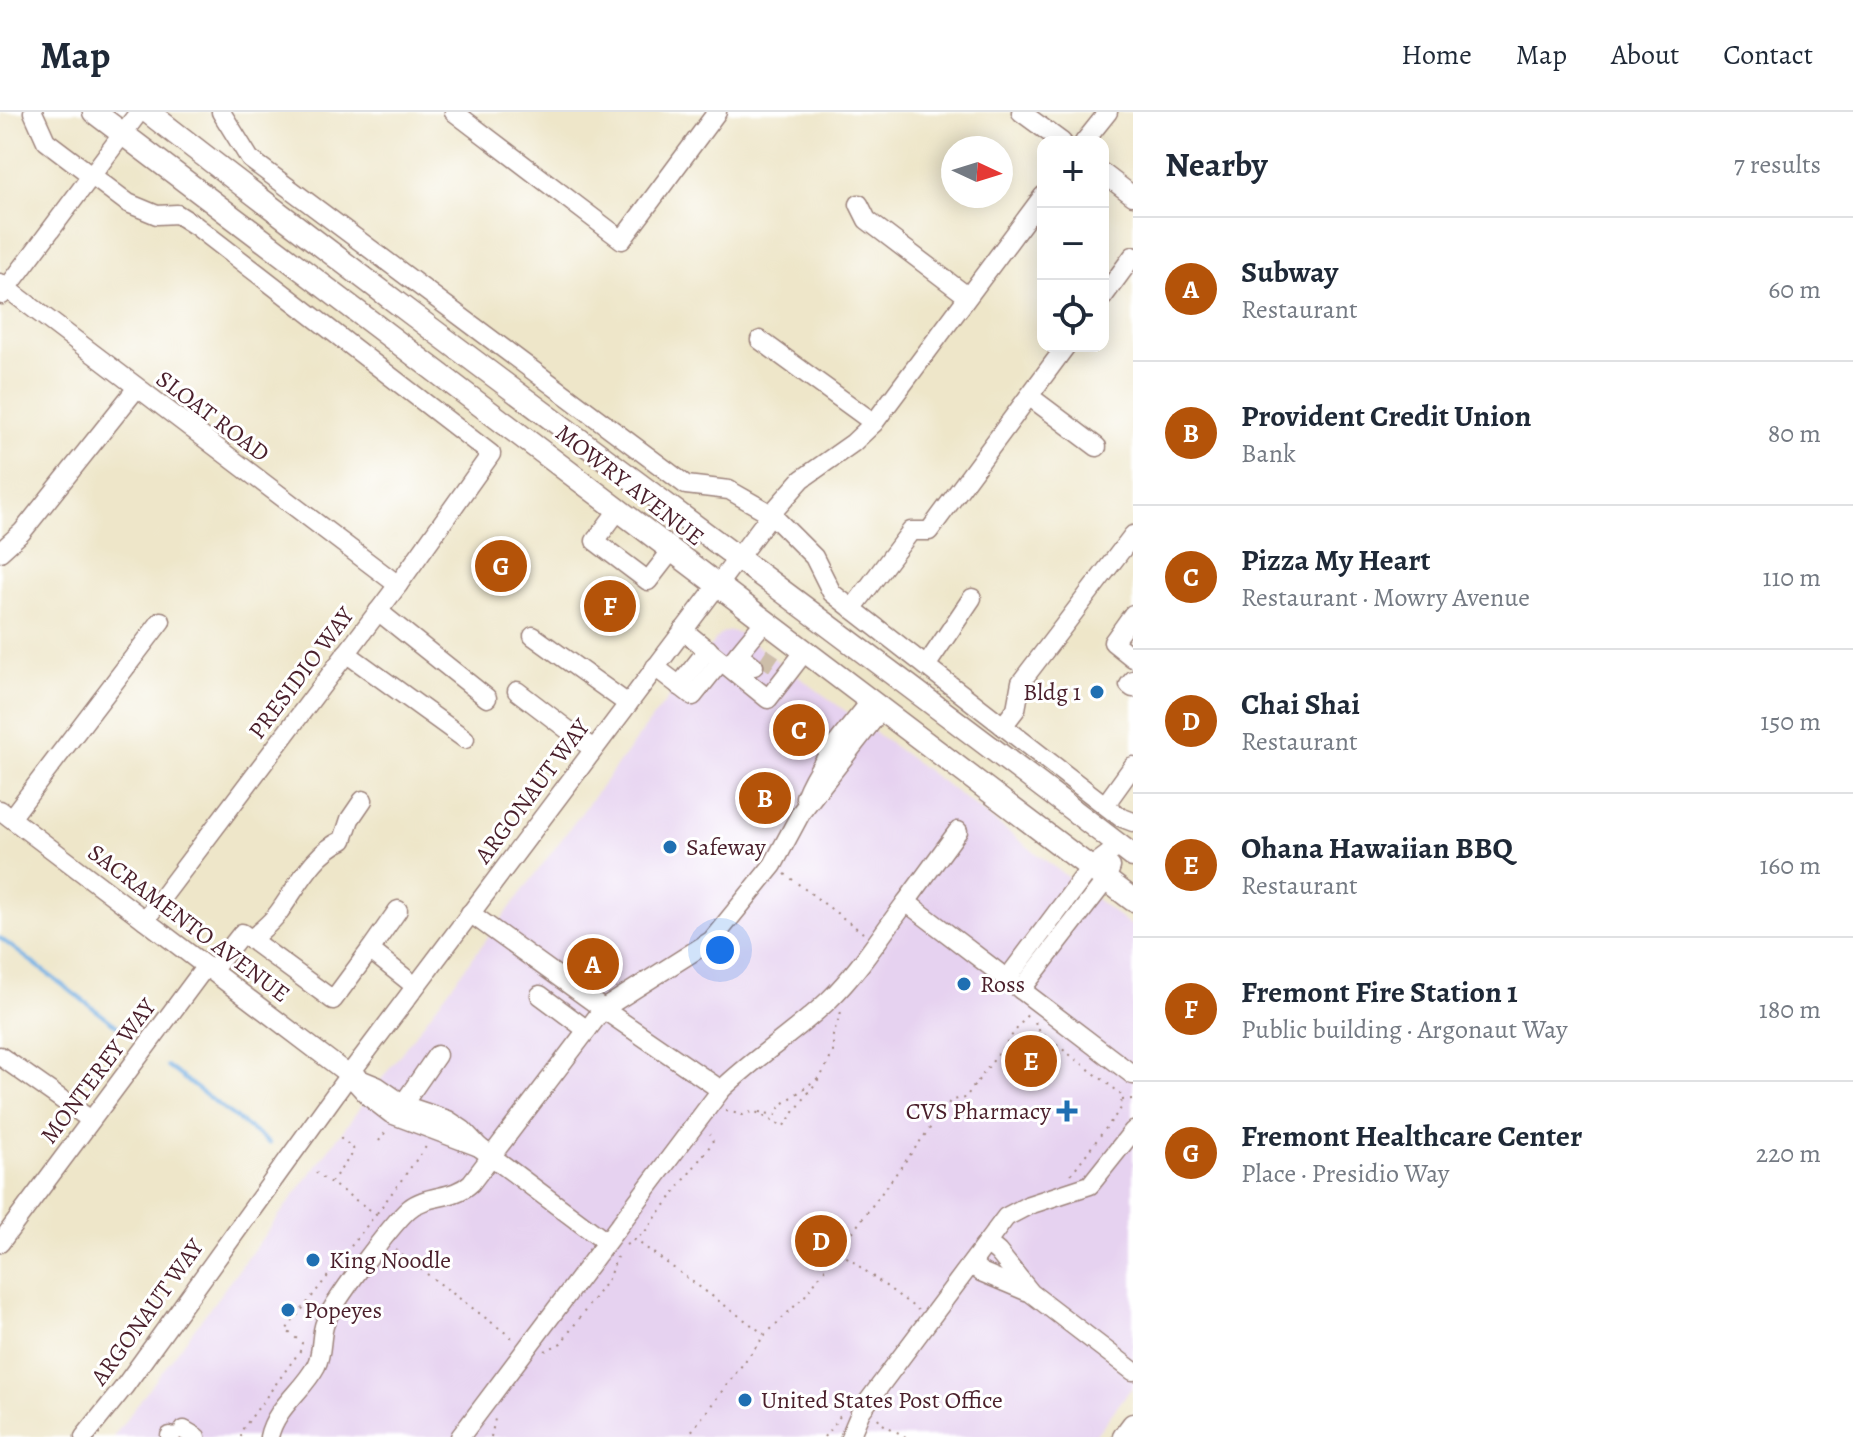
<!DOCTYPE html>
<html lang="en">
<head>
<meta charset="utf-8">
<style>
	body { margin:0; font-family:Alegreya,serif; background:#f2f2f3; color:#1f2937 }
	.controls { position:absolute; right:24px; top:24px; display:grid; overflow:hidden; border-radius:16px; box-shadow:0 4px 20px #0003 }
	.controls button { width:72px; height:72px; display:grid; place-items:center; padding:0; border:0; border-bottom:2px solid #e0e1e3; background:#fff; color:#1f2937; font:40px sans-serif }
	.compass { position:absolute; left:941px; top:24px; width:72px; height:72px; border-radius:50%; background:#fff; box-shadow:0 4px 20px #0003; rotate:94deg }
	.you { position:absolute; left:720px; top:838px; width:28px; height:28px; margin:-20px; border:6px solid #fff; border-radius:50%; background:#1a73e8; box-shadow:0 0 0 12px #1a73e833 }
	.badge { display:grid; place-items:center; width:52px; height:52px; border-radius:50%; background:#b45309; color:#fff; font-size:26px; font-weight:700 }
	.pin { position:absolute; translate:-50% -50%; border:4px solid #fff; box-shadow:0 2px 8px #0006 }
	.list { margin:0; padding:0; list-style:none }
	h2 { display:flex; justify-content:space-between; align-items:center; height:104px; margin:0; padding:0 32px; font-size:34px }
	h2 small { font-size:26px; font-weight:400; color:#747a83 }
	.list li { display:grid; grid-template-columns:52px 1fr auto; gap:24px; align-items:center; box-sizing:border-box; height:144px; padding:0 32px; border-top:2px solid #e0e1e3 }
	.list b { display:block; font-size:30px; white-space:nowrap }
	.list p { margin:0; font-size:26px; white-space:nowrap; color:#747a83 }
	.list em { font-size:26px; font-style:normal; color:#747a83 }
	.icon { flex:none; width:44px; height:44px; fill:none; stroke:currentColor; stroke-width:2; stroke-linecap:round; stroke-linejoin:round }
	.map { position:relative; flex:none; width:1133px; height:1325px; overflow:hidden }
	header { display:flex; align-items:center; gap:48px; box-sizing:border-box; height:112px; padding:0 40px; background:#fff; border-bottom:2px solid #e0e1e3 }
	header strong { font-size:38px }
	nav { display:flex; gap:44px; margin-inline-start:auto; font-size:28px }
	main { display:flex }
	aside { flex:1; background:#fff }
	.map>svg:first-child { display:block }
</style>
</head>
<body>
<header>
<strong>Map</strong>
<nav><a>Home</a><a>Map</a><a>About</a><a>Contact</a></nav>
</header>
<main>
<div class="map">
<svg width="1133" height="1325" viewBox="0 0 1133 1325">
	<rect width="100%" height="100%" fill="#fff"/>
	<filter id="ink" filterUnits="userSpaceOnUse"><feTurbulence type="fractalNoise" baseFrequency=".0125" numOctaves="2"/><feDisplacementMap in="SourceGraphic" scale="16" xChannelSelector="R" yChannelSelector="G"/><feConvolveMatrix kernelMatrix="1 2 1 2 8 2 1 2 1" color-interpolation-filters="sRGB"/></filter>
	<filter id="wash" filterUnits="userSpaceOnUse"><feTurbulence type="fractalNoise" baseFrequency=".006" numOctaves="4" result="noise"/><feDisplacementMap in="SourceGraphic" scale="32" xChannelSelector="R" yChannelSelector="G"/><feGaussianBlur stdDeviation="1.8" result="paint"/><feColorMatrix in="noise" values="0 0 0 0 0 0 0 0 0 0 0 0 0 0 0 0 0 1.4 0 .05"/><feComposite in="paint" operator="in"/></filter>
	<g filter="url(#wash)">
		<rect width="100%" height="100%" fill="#eee6c9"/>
		<polygon fill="#e6d2f0" points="731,519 739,521 948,674 1133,815 1133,1274 1094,1325 113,1325 654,604 716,527 722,521"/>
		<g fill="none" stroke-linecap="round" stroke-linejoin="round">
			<g stroke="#6fade2" stroke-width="4">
				<polyline points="0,826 129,923"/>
				<polyline points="167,954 269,1031"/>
			</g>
		</g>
	</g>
	<g filter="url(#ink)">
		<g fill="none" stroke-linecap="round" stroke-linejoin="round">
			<polyline stroke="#cdbea9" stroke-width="18" stroke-dasharray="18 9" stroke-linecap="butt" points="762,544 774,552"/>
			<defs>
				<g id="minor">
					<polyline points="33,0 46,29 128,91 157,103 177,102 196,114 491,342 398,473 145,808"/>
					<polyline points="221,0 250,47 686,373 729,378 771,402 814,445 832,481 1120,705 1133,710"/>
					<polyline points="454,0 622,128 717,0"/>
					<polyline points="1021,0 1062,30"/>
					<polyline points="1084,30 1108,0"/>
					<polyline points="1103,61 1133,84"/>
					<polyline points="859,92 867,108 967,184"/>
					<polyline points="0,171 398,473"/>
					<polyline points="2,183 139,0"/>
					<polyline points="1103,185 1133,144"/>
					<polyline points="760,228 874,311"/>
					<polyline points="1029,284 1097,335"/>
					<polyline points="619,397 595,429 648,469 672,438"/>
					<polyline points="0,440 22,420 136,277"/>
					<polyline points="852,497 911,419 929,419 1066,234"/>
					<polyline points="378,499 487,586"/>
					<polyline points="1133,502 1113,530 1133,546"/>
					<polyline points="683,518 768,587 805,539"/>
					<polyline points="533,524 628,592"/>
					<polyline points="346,541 465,627"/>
					<polyline points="738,542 754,554"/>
					<polyline points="728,554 765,509"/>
					<polyline points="926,554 972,486"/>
					<polyline points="655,555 693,584 721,549"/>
					<polyline points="1133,568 1129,573 1133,576"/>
					<polyline points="679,574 708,537"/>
					<polyline points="517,579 593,637"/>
					<polyline points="1003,614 1016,597 1021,570 1133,423"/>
					<path d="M805 685C819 649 847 620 870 590"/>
					<polyline points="1105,693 1133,654"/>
					<polyline points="0,698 349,963 369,985 391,1002 479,1035"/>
					<polyline points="11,706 161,509"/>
					<polyline points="906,790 958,719"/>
					<polyline points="470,801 603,897 721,978"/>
					<path d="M251 827C261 819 272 810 279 800 298 774 313 741 343 728L350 707 363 688"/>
					<polyline points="370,838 398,798"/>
					<polyline points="212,859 242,821 333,888 370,838 415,874"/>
					<polyline points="1007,867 1090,756 1119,734"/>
					<polyline points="1021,878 1106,768 1111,755"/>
					<polyline points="540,883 587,918"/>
					<polyline points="0,944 91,1008"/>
					<polyline points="355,965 377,974 406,994 448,1008 463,1018 479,1035 606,1130"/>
					<polyline points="403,992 437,943"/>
					<polyline points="0,1131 206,854"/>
					<polyline points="987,1131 998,1140 1031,1181 1133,1259"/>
					<polyline points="972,1152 981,1160 1026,1179"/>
					<polyline points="184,1318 196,1325"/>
					<polyline points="170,1324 171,1325"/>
					<polyline points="84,1325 124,1275 349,963 771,402 802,367 853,331 874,311 1043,84"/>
					<path d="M269 1325C275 1296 303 1279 316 1254 323 1241 320 1224 325 1211 332 1191 392 1112 409 1097 427 1082 453 1088 471 1071L603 897 712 828 773 753 802 699 881 598"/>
					<path d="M460 1325 721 978C755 945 796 920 830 887 859 859 881 823 906 790L1133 963"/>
					<polyline points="850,1325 861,1299 1006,1105 1029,1093 1090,1073 1133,1019"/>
				</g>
				<g id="major">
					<polyline points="94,0 1133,788"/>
					<path d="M148 0C472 253 807 493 1133 744"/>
					<polyline points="1124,1325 1133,1313"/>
				</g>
			</defs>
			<use href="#minor" stroke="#9c827a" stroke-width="21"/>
			<use href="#major" stroke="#9c827a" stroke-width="25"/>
			<g stroke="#9c827a" stroke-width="2" stroke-dasharray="2 6" stroke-linecap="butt">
				<polyline points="785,762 863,821"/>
				<polyline points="1035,910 1040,920 1120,981 1122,995 1071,1062"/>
				<polyline points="1122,988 1133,987"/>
				<polyline points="726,999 743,1003 754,999 783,1015 821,964 833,941 833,923 841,900"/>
				<polyline points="759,1000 776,1003 780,994 818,966"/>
				<polyline points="379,1029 387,1018"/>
				<polyline points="331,1070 354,1040 353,1036 336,1023"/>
				<polyline points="377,1101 428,1032"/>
				<polyline points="634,1127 764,1222"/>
				<polyline points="626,1133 644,1121 713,1030 710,1022"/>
				<polyline points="395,1138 515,1228"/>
				<polyline points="840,1140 918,1198"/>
				<polyline points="545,1239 561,1231 607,1169 617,1145"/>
				<polyline points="878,1306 881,1311 906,1325"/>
				<polyline points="241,1325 242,1318 300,1239 302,1231 286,1218 376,1102 312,1058"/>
				<polyline points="491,1325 495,1307"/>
				<polyline points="687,1325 765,1223 804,1185 951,988 965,986 1028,902"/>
				<polyline points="824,1325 841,1303"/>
			</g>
			<use href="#minor" stroke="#fff" stroke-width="18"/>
			<use href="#major" stroke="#fff" stroke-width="22"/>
		</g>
	</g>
	<g fill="#1f6fb2" stroke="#fff" stroke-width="3">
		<circle cx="1097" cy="580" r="8"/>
		<circle cx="670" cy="735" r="8"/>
		<circle cx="964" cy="872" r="8"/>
		<path d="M1063 987h8v8h8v8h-8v8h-8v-8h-8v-8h8z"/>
		<circle cx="313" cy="1148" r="8"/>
		<circle cx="288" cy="1198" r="8"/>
		<circle cx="745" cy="1288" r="8"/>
	</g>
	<g text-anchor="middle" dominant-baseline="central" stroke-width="6" stroke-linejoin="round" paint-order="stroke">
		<g font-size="24" fill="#4a1f2b" stroke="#fff">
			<text transform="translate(213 304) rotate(37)">SLOAT ROAD</text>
			<text transform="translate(630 373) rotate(38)">MOWRY AVENUE</text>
			<text transform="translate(301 561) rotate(-53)">PRESIDIO WAY</text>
			<text transform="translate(532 679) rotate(-53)">ARGONAUT WAY</text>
			<text transform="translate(189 811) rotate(37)">SACRAMENTO AVENUE</text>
			<text transform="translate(98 959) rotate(-53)">MONTEREY WAY</text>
			<text transform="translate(147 1200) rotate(-54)">ARGONAUT WAY</text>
		</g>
		<g font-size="24" fill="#4a1f2b" stroke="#fff" text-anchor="start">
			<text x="1081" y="580" text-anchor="end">Bldg 1</text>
			<text x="686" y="735">Safeway</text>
			<text x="980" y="872">Ross</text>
			<text x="1051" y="999" text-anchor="end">CVS Pharmacy</text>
			<text x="329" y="1148">King Noodle</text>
			<text x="304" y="1198">Popeyes</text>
			<text x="761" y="1288">United States Post Office</text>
		</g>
	</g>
</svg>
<div class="controls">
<button>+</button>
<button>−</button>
<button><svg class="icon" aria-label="locate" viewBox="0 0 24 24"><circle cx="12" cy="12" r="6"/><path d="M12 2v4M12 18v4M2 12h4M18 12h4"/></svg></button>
</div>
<svg class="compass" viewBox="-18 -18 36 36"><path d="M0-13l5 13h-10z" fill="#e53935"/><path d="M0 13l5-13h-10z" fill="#747a83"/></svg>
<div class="you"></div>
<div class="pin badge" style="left:593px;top:852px">A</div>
<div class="pin badge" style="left:765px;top:686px">B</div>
<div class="pin badge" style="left:799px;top:618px">C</div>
<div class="pin badge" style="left:821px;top:1129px">D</div>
<div class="pin badge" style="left:1031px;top:949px">E</div>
<div class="pin badge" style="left:610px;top:494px">F</div>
<div class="pin badge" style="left:501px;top:454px">G</div>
</div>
<aside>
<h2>Nearby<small>7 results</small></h2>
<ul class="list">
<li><span class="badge">A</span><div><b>Subway</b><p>Restaurant</p></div><em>60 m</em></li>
<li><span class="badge">B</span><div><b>Provident Credit Union</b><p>Bank</p></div><em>80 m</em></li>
<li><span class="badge">C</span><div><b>Pizza My Heart</b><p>Restaurant · Mowry Avenue</p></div><em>110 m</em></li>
<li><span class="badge">D</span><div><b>Chai Shai</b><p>Restaurant</p></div><em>150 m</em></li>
<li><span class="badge">E</span><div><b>Ohana Hawaiian BBQ</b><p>Restaurant</p></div><em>160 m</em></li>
<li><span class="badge">F</span><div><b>Fremont Fire Station 1</b><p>Public building · Argonaut Way</p></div><em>180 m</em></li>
<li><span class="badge">G</span><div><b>Fremont Healthcare Center</b><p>Place · Presidio Way</p></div><em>220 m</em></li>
</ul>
</aside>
</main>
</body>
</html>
